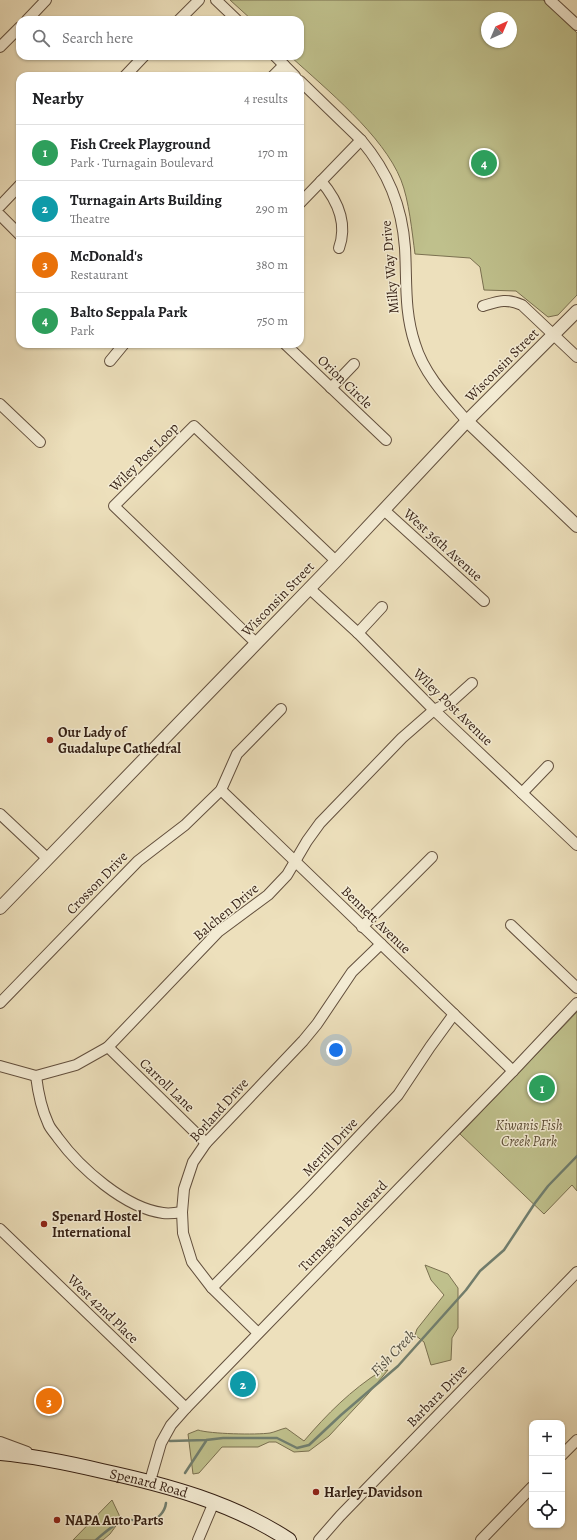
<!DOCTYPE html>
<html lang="en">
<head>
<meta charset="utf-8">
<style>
	body { margin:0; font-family:Alegreya,serif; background:#f2f2f2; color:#202124 }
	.controls { position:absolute; right:12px; bottom:12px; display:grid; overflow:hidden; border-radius:8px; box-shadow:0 1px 3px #0004 }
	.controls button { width:36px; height:36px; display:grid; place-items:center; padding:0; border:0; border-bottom:1px solid #e0e0e0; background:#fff; color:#202124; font:20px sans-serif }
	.compass { position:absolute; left:481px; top:12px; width:36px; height:36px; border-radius:50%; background:#fff; box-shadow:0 1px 3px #0004; rotate:44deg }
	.you { position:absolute; left:336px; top:1050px; width:14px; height:14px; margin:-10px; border:3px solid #fff; border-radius:50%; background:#1a73e8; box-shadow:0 0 0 6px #1a73e833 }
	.badge { display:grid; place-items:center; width:26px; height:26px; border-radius:50%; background:#8f2418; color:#fff; font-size:13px; font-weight:700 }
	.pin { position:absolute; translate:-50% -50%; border:2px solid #fff; box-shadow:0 1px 4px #0006 }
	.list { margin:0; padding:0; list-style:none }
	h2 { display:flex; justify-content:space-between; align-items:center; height:52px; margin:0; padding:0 16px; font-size:17px }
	h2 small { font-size:13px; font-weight:400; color:#757577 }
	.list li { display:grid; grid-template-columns:26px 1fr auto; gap:12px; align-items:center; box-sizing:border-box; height:56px; padding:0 16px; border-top:1px solid #e0e0e0 }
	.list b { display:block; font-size:15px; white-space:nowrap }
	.list p { margin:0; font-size:13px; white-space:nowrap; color:#757577 }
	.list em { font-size:13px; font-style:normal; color:#757577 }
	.icon { flex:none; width:22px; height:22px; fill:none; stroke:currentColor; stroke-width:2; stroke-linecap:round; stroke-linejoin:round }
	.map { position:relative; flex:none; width:577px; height:1540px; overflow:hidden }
	.search { position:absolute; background:#fff; box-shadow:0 1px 3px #0004; left:16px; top:16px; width:288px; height:44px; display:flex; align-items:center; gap:10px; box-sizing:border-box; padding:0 14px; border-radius:12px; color:#757577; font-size:15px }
	.panel { position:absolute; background:#fff; box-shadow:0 1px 3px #0004; left:16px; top:72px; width:288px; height:276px; border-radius:12px }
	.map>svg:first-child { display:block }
</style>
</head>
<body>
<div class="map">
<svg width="577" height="1540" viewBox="0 0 577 1540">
	<rect width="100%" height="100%" fill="#ede0bc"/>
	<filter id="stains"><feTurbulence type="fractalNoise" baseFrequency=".005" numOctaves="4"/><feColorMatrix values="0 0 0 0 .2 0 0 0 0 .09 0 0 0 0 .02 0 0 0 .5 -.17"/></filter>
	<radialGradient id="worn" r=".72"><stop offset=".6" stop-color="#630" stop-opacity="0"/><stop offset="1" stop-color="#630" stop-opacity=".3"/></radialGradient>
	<g fill="#bfc08c" stroke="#7a7050" fill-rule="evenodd">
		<path d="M230 0H543L577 33V295L558 315 548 317 516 291 484 290 480 267 470 258 415 254C412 232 409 200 401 180 383 135 326 89 290 56H300V20H252ZM487 18H511V42H487Z"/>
		<polygon points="577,1012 577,1191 572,1185 544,1214 460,1134"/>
		<polygon points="425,1265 448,1274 458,1288 458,1328 452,1338 451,1360 431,1365 424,1342 415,1335 417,1329 444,1295 431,1280"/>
		<path d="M388 1370 368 1394 329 1436 309 1451 294 1452 276 1442H269L258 1447H222L199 1473 193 1474 188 1434 198 1430C210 1434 256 1435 270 1433 275 1432 281 1429 286 1428L304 1441C327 1414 351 1390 381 1371Z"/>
		<polygon points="112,1500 121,1519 110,1534 103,1540 73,1540"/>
	</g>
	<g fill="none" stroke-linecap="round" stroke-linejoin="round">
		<g stroke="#717e6e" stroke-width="2.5">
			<polyline points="170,1441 206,1440 223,1438 277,1438 297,1448 309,1445 341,1415 398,1366 466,1290 480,1271 504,1250 535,1203 548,1186 577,1156"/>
			<polyline points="185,1473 206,1441"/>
			<path d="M96 1540C104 1533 117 1521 128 1520 134 1519 141 1523 147 1522 157 1521 165 1512 166 1503"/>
		</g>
		<defs>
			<g id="minor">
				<polyline points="216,0 237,20"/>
				<polyline points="550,0 577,25"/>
				<polyline points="27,20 46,0"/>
				<polyline points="179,20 199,0"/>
				<polyline points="0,47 20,27"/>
				<polyline points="275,56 295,76"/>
				<polyline points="125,76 144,56"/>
				<polyline points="273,76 284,65"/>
				<path d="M300 81 361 140C388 172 402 206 405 248 407 282 404 311 415 344 424 374 447 398 467 421"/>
				<path d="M321 181C338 201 348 223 339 248"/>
				<polyline points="300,203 361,140"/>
				<polyline points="0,206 20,185"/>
				<polyline points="0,215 20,235"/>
				<path d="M483 306C499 301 506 298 522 305L577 357"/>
				<polyline points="285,344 386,440"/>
				<polyline points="110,361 124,344"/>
				<polyline points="331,388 354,364"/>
				<polyline points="0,404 40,442"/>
				<polyline points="384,510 484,601"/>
				<polyline points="309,588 358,633 434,710 577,845"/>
				<polyline points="358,633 382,607"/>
				<polyline points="256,643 114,506 194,426 336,561"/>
				<polyline points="221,790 513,1071"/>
				<polyline points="522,793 548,766"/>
				<polyline points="0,814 48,859"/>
				<polyline points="511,925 577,988"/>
				<polyline points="362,927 432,857"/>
				<polyline points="0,1003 138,861 185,825 221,790 237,754 281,709"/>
				<polyline points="108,1047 206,1143"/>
				<polyline points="0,1066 36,1076 76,1065 108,1047 218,932 268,895 287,875 307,841 320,823 402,738 434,710 452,701 472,683"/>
				<path d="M36 1076C38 1092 41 1108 48 1123 50 1129 55 1133 58 1138 80 1168 125 1208 163 1213 169 1214 176 1213 182 1212"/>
				<polyline points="0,1229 186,1408"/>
				<polyline points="212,1288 308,1190 398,1095 430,1047 454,1014"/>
				<polyline points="258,1333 212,1288 192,1262 183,1233 182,1212 184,1189 193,1162 206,1143 303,1041 317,1024 352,972 381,944"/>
				<polyline points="0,1442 27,1452"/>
				<polyline points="562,1455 577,1440"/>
				<polyline points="150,1481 161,1443 171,1425 186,1408 513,1071 577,1003"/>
				<polyline points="198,1540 214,1502"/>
				<polyline points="319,1540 340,1516 577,1272"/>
				<polyline points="481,1540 532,1487"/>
			</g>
			<g id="tertiary">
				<polyline points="467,421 577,526"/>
				<polyline points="0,908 336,561 467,421 577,311"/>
			</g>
			<g id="secondary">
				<path id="s1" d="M0 1453C35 1456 68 1463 102 1471 167 1485 233 1503 289 1540"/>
			</g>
		</defs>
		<use href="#minor" stroke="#624f3d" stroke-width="12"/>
		<use href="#tertiary" stroke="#624f3d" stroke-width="14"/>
		<use href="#secondary" stroke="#341f13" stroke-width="16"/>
		<use href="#minor" stroke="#f3ebd3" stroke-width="10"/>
		<use href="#tertiary" stroke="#f3ebd3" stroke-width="12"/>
		<use href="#secondary" stroke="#f3ebd3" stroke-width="14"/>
	</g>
	<g fill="#8f2418" stroke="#f3ebd3" stroke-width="1.5">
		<circle cx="50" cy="740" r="4"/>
		<circle cx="44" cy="1224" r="4"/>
		<circle cx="316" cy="1492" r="4"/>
		<circle cx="57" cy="1520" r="4"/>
	</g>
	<g text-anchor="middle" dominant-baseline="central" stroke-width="3" stroke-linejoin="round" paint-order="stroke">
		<g font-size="14" fill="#341f13" stroke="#f3ebd3">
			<text transform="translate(390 267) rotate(-95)">Milky Way Drive</text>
			<text transform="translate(502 365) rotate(-45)">Wisconsin Street</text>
			<text transform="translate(345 382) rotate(44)">Orion Circle</text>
			<text transform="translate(144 457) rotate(-45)">Wiley Post Loop</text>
			<text transform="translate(443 545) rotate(42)">West 36th Avenue</text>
			<text transform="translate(278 599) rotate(-46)">Wisconsin Street</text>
			<text transform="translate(453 707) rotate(44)">Wiley Post Avenue</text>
			<text transform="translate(97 883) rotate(-46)">Crosson Drive</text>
			<text transform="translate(226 912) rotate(-40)">Balchen Drive</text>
			<text transform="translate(376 920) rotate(44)">Bennett Avenue</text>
			<text transform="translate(167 1085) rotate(44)">Carroll Lane</text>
			<text transform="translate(219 1110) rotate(-48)">Borland Drive</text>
			<text transform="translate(330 1147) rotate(-47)">Merrill Drive</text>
			<text transform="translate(343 1226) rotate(-46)">Turnagain Boulevard</text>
			<text transform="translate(103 1309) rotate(44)">West 42nd Place</text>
			<text transform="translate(437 1396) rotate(-46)">Barbara Drive</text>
			<text stroke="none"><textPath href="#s1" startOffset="152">Spenard Road</textPath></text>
		</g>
		<g font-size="14" font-weight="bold" fill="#341f13" stroke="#f3ebd3" text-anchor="start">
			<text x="58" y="732">Our Lady of<tspan x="58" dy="16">Guadalupe Cathedral</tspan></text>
			<text x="52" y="1216">Spenard Hostel<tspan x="52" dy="16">International</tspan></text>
			<text x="324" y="1492">Harley-Davidson</text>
			<text x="65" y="1520">NAPA Auto Parts</text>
		</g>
		<g font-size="14" font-style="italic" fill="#5e4f37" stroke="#f3ebd3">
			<text x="529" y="1125">Kiwanis Fish<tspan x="529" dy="16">Creek Park</tspan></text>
		</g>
		<g font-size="15" font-style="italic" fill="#534f41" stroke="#f3ebd3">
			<text transform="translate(393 1353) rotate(-46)">Fish Creek</text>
		</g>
	</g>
	<rect width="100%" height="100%" filter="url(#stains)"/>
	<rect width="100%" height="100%" fill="url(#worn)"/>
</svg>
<div class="controls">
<button>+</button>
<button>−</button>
<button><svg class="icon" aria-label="locate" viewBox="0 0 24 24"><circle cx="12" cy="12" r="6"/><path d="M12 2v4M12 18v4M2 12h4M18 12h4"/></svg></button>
</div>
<svg class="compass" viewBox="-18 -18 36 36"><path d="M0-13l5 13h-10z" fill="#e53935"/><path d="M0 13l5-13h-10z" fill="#757577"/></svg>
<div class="you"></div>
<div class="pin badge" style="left:542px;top:1088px;background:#2e9e5b">1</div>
<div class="pin badge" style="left:243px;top:1384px;background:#0f9aa8">2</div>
<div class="pin badge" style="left:49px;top:1401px;background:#e8710a">3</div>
<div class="pin badge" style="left:484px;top:163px;background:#2e9e5b">4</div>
<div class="search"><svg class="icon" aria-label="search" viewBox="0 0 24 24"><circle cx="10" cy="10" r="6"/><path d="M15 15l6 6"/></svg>Search here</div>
<section class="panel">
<h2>Nearby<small>4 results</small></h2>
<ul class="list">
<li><span class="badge" style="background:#2e9e5b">1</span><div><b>Fish Creek Playground</b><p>Park · Turnagain Boulevard</p></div><em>170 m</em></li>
<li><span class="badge" style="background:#0f9aa8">2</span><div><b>Turnagain Arts Building</b><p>Theatre</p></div><em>290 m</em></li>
<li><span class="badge" style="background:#e8710a">3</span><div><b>McDonald's</b><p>Restaurant</p></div><em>380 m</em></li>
<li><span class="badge" style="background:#2e9e5b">4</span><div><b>Balto Seppala Park</b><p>Park</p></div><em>750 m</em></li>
</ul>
</section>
</div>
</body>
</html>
